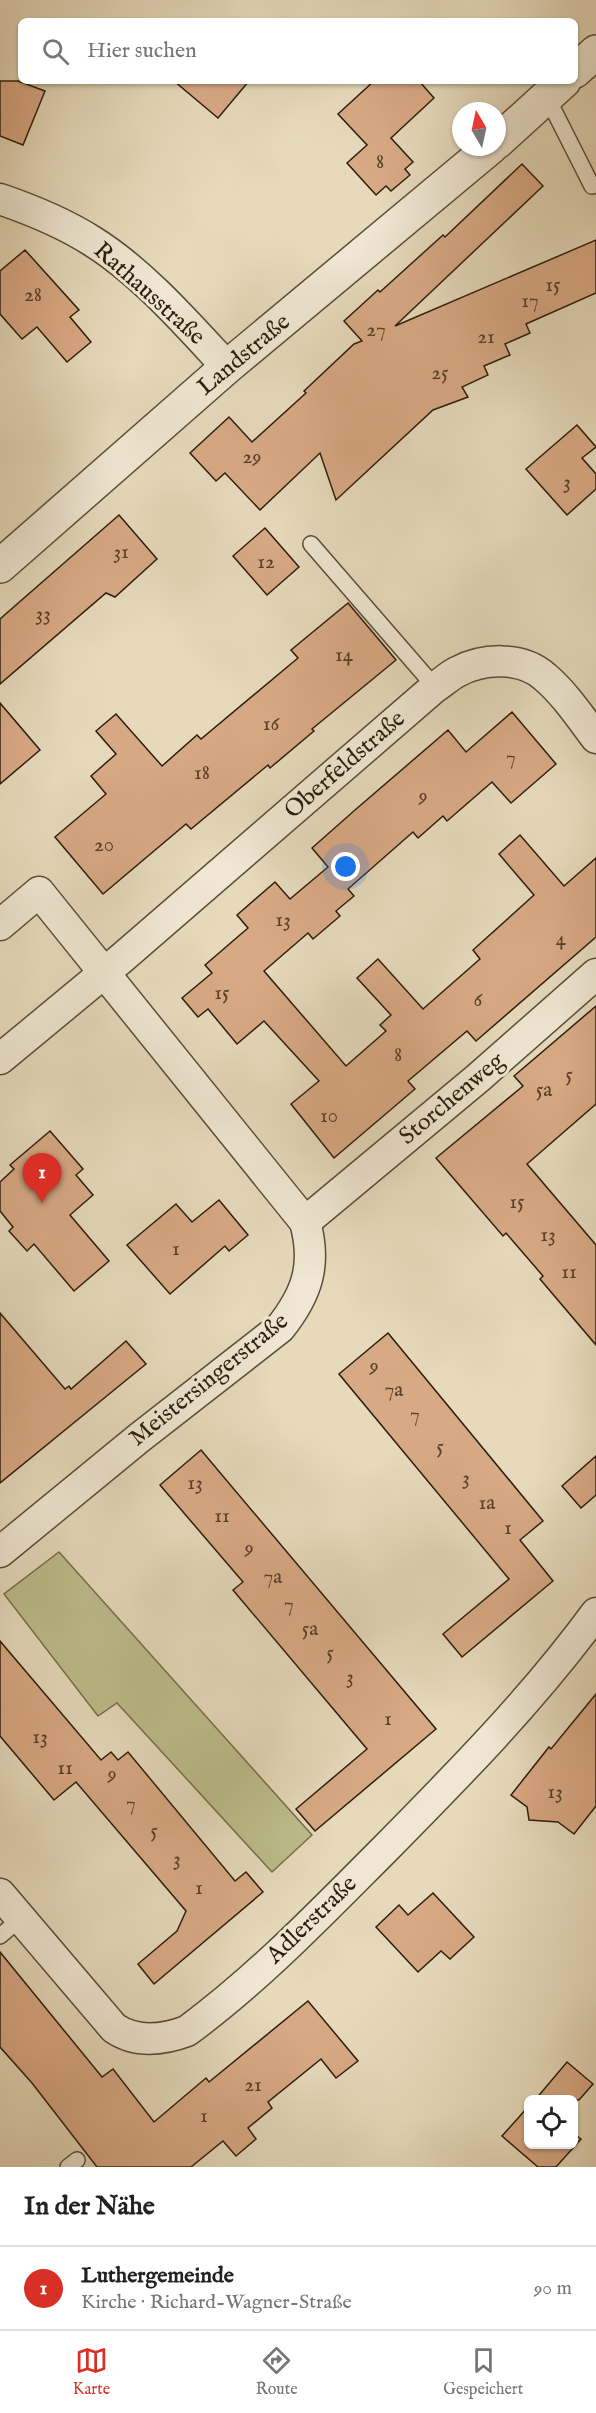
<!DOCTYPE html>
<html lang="de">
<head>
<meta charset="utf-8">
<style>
	body { margin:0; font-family:"IM FELL English",serif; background:#f6f6f6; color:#222 }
	.controls { position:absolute; right:18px; bottom:18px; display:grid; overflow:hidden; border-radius:9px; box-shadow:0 2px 4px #0004 }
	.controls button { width:54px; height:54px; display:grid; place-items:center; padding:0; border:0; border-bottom:2px solid #e0e0e0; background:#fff; color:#222; font:30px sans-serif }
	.compass { position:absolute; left:452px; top:102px; width:54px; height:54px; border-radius:50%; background:#fff; box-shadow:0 2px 4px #0004; rotate:351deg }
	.you { position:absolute; left:346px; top:867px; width:21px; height:21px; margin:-15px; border:4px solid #fff; border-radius:50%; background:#1a73e8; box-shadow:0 0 0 9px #1a73e833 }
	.badge { display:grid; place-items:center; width:39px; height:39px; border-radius:50%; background:#d93025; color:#fff; font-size:20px; font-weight:700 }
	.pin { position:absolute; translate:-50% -50px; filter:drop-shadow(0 2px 3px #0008) }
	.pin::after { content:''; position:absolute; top:32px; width:21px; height:18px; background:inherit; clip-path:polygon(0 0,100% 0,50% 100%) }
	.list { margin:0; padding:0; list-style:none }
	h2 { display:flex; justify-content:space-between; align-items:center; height:78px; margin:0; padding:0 24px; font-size:26px }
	h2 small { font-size:20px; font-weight:400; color:#767676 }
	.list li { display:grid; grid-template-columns:39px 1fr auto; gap:18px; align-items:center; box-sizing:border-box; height:84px; padding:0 24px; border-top:2px solid #e0e0e0 }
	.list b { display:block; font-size:22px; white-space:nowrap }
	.list p { margin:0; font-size:20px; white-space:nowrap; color:#767676 }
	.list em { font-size:20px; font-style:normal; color:#767676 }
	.icon { flex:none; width:33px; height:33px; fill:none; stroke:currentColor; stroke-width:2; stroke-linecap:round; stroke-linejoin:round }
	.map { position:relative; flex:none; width:596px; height:2167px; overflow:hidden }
	.search { position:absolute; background:#fff; box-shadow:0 2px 4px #0004; left:18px; right:18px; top:18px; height:66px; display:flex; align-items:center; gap:15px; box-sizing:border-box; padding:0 21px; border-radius:9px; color:#767676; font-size:22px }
	.sheet { height:162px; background:#fff }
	nav { display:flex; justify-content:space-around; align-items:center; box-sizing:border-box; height:84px; border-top:2px solid #e0e0e0; background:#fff; font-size:16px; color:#767676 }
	nav a { display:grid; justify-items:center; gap:3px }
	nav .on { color:#d93025 }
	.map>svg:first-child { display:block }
</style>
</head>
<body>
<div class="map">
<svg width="596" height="2167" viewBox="0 0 596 2167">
	<rect width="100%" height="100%" fill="#e6dabb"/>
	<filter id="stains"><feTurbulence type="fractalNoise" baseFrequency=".00333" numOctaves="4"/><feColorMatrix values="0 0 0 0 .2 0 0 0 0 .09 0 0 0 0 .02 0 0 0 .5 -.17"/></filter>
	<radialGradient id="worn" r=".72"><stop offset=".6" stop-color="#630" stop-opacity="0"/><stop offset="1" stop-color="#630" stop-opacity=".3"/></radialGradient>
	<polygon fill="#bcbd8b" stroke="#746e4c" stroke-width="1.5" points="59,1552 312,1835 272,1872 117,1703 98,1716 4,1594"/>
	<g fill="#d8a985" stroke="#2c1e0c" stroke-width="1.5">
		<polygon points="0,81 18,81 45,91 23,145 0,136"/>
		<polygon points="174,81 249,81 218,118"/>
		<polygon points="374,81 419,81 434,98 391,138 413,162 405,169 410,175 391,191 386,186 376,195 347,163 367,145 338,114"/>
		<polygon points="522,164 543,186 395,326 596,240 596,293 526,324 530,333 505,344 510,355 484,366 488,375 462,387 468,397 433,410 336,500 320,453 260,510 225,473 216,481 190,453 229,417 252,442 306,393 304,391 354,344 362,341 344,321 378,290 380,292 443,235 445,237"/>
		<polygon points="25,250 79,310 70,317 91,342 67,362 37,327 22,339 0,314 0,271"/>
		<polygon points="577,425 596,447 582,458 596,474 596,489 567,515 526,469"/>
		<polygon points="119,515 157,559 115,597 106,593 0,684 0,619"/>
		<polygon points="265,528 299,567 267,595 233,556"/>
		<polygon points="348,603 396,660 312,729 314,731 270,768 268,765 191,829 186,824 103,894 55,837 106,794 91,776 116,754 96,731 116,714 162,766 197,735 201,739 298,658 291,650"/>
		<polygon points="0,703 40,750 0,784"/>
		<polygon points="512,712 556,764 511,803 492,782 447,821 443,816 418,838 413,832 348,889 354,896 336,911 340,916 313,939 308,933 264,971 346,1066 386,1031 380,1025 391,1015 357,978 378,959 423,1009 480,959 473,950 534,895 499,854 520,835 564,886 596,858 596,937 476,1041 467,1031 408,1081 415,1089 334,1158 291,1104 319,1081 264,1021 237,1044 208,1009 198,1017 182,998 212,973 205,965 248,928 237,915 275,882 290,899 328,867 312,848 355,810 448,730 466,752"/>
		<polygon points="596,1006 596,1104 527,1164 596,1245 596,1345 540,1279 543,1276 506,1233 503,1236 436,1158 523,1086 514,1076"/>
		<polygon points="50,1131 83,1169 76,1175 93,1195 70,1215 109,1261 74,1291 34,1244 27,1251 9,1231 13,1227 0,1211 0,1182 14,1169 10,1165"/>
		<polygon points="219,1200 248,1235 229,1251 225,1246 170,1294 127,1245 176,1204 192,1222"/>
		<polygon points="0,1313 65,1389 69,1386 71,1389 126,1341 146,1364 0,1483"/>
		<polygon points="388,1333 543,1521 520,1540 553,1581 462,1657 443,1634 509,1579 339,1374"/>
		<polygon points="201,1450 436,1729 315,1831 296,1809 367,1749 233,1590 243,1582 160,1485"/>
		<polygon points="596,1456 596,1495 581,1508 562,1486"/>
		<polygon points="0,1641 101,1760 111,1752 118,1760 128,1752 235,1881 246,1872 263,1892 154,1984 138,1964 177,1931 186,1911 76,1782 54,1800 0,1736"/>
		<polygon points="596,1694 596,1806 574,1834 558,1822 529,1820 527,1807 511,1795 549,1747 551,1749"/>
		<polygon points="433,1893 474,1937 450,1959 441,1951 418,1972 376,1927 399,1905 408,1915"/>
		<polygon points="0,1952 102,2077 113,2069 154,2122 206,2078 209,2082 308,2001 358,2061 336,2078 321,2059 268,2102 272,2108 248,2128 256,2139 236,2156 223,2141 191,2167 97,2167 32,2083 0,2047"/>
		<polygon points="567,2062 593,2084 579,2100 535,2100"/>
		<polygon points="528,2107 528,2145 573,2145 573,2133 581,2139 556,2167 538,2167 502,2136"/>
	</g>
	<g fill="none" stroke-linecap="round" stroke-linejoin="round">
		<defs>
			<g id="service">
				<polyline points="547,97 592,186 596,185"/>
				<polyline points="311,544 435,687"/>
				<polyline points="0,1936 20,1919"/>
				<polyline points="68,2167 77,2160"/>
			</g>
			<g id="minor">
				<path d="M0 199C32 210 64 223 92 241 142 272 188 325 227 367"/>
				<path d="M0 925 39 892 305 1222C317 1265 307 1294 280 1328L139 1438 0 1552"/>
				<path d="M0 1059 122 958 434 688C442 683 449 676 457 672 483 658 522 656 545 677 565 694 580 717 596 738"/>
				<polyline points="305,1222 478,1078 596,974"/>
				<path d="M0 1894 114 2028C136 2043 163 2040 187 2031 259 1978 321 1913 384 1850 459 1774 533 1699 596 1613"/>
			</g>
			<g id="tertiary">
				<polyline points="575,71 596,52"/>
				<polyline points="497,142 564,81"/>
				<polyline points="0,566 227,367 491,147"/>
			</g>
		</defs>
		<use href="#service" stroke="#5a4d38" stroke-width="18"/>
		<use href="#minor" stroke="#5a4d38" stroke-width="33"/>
		<use href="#tertiary" stroke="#5a4d38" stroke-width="36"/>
		<use href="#service" stroke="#efe7d3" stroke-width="15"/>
		<use href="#minor" stroke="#efe7d3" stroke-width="30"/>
		<use href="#tertiary" stroke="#efe7d3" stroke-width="33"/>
	</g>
	<g text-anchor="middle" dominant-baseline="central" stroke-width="6" stroke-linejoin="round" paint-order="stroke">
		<g font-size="21" fill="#57412a">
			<text x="380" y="162">8</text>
			<text x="553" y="285">15</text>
			<text x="33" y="295">28</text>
			<text x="530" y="301">17</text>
			<text x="376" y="330">27</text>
			<text x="486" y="337">21</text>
			<text x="440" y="373">25</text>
			<text x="252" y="457">29</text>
			<text x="567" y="482">3</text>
			<text x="121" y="552">31</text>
			<text x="266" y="562">12</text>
			<text x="43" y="614">33</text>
			<text x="344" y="655">14</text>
			<text x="271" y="724">16</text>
			<text x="511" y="758">7</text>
			<text x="202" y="773">18</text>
			<text x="423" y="796">9</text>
			<text x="104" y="845">20</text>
			<text x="283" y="920">13</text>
			<text x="561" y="939">4</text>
			<text x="222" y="993">15</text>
			<text x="478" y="1000">6</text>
			<text x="398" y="1055">8</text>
			<text x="569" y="1075">5</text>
			<text x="544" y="1090">5a</text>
			<text x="329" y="1116">10</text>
			<text x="517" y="1202">15</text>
			<text x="548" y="1235">13</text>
			<text x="176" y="1249">1</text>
			<text x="569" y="1272">11</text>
			<text x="374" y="1366">9</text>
			<text x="394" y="1390">7a</text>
			<text x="415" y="1415">7</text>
			<text x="440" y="1447">5</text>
			<text x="466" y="1478">3</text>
			<text x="195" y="1483">13</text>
			<text x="487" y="1503">1a</text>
			<text x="222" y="1516">11</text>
			<text x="508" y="1528">1</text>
			<text x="249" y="1548">9</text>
			<text x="273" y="1577">7a</text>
			<text x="289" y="1605">7</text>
			<text x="310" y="1629">5a</text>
			<text x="330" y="1653">5</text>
			<text x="350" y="1677">3</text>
			<text x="388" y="1719">1</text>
			<text x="40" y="1737">13</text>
			<text x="65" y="1768">11</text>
			<text x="112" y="1774">9</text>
			<text x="555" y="1792">13</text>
			<text x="131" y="1804">7</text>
			<text x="154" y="1831">5</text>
			<text x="177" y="1859">3</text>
			<text x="199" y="1888">1</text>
			<text x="253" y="2085">21</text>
			<text x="204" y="2116">1</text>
		</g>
		<g font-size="24" fill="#2c1e0c" stroke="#efe7d3">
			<text transform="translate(149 294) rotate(42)">Rathausstraße</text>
			<text transform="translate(244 355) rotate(-40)">Landstraße</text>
			<text transform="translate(345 765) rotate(-41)">Oberfeldstraße</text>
			<text transform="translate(452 1099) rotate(-40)">Storchenweg</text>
			<text transform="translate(209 1380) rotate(-39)">Meistersingerstraße</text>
			<text transform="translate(312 1920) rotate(-44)">Adlerstraße</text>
		</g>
	</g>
	<rect width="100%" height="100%" filter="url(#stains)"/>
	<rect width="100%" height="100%" fill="url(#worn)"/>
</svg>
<div class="controls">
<button><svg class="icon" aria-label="locate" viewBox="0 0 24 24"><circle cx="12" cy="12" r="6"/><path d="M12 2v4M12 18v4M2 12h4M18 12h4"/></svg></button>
</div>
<svg class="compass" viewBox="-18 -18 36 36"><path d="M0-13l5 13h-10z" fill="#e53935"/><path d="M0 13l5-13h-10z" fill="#767676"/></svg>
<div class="you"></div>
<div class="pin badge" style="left:42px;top:1203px">1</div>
<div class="search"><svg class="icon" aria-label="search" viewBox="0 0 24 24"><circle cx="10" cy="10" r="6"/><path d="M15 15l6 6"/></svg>Hier suchen</div>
</div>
<section class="sheet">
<h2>In der Nähe<small></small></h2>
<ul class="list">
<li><span class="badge">1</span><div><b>Luthergemeinde</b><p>Kirche · Richard-Wagner-Straße</p></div><em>90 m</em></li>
</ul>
</section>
<nav>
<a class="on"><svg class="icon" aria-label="map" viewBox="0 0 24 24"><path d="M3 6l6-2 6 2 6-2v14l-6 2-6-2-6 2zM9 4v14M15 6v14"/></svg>Karte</a>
<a><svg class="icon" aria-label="directions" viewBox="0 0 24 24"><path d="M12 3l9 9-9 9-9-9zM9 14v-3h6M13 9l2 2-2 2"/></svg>Route</a>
<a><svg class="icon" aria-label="saved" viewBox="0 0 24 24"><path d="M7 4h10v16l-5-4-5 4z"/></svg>Gespeichert</a>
</nav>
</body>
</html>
